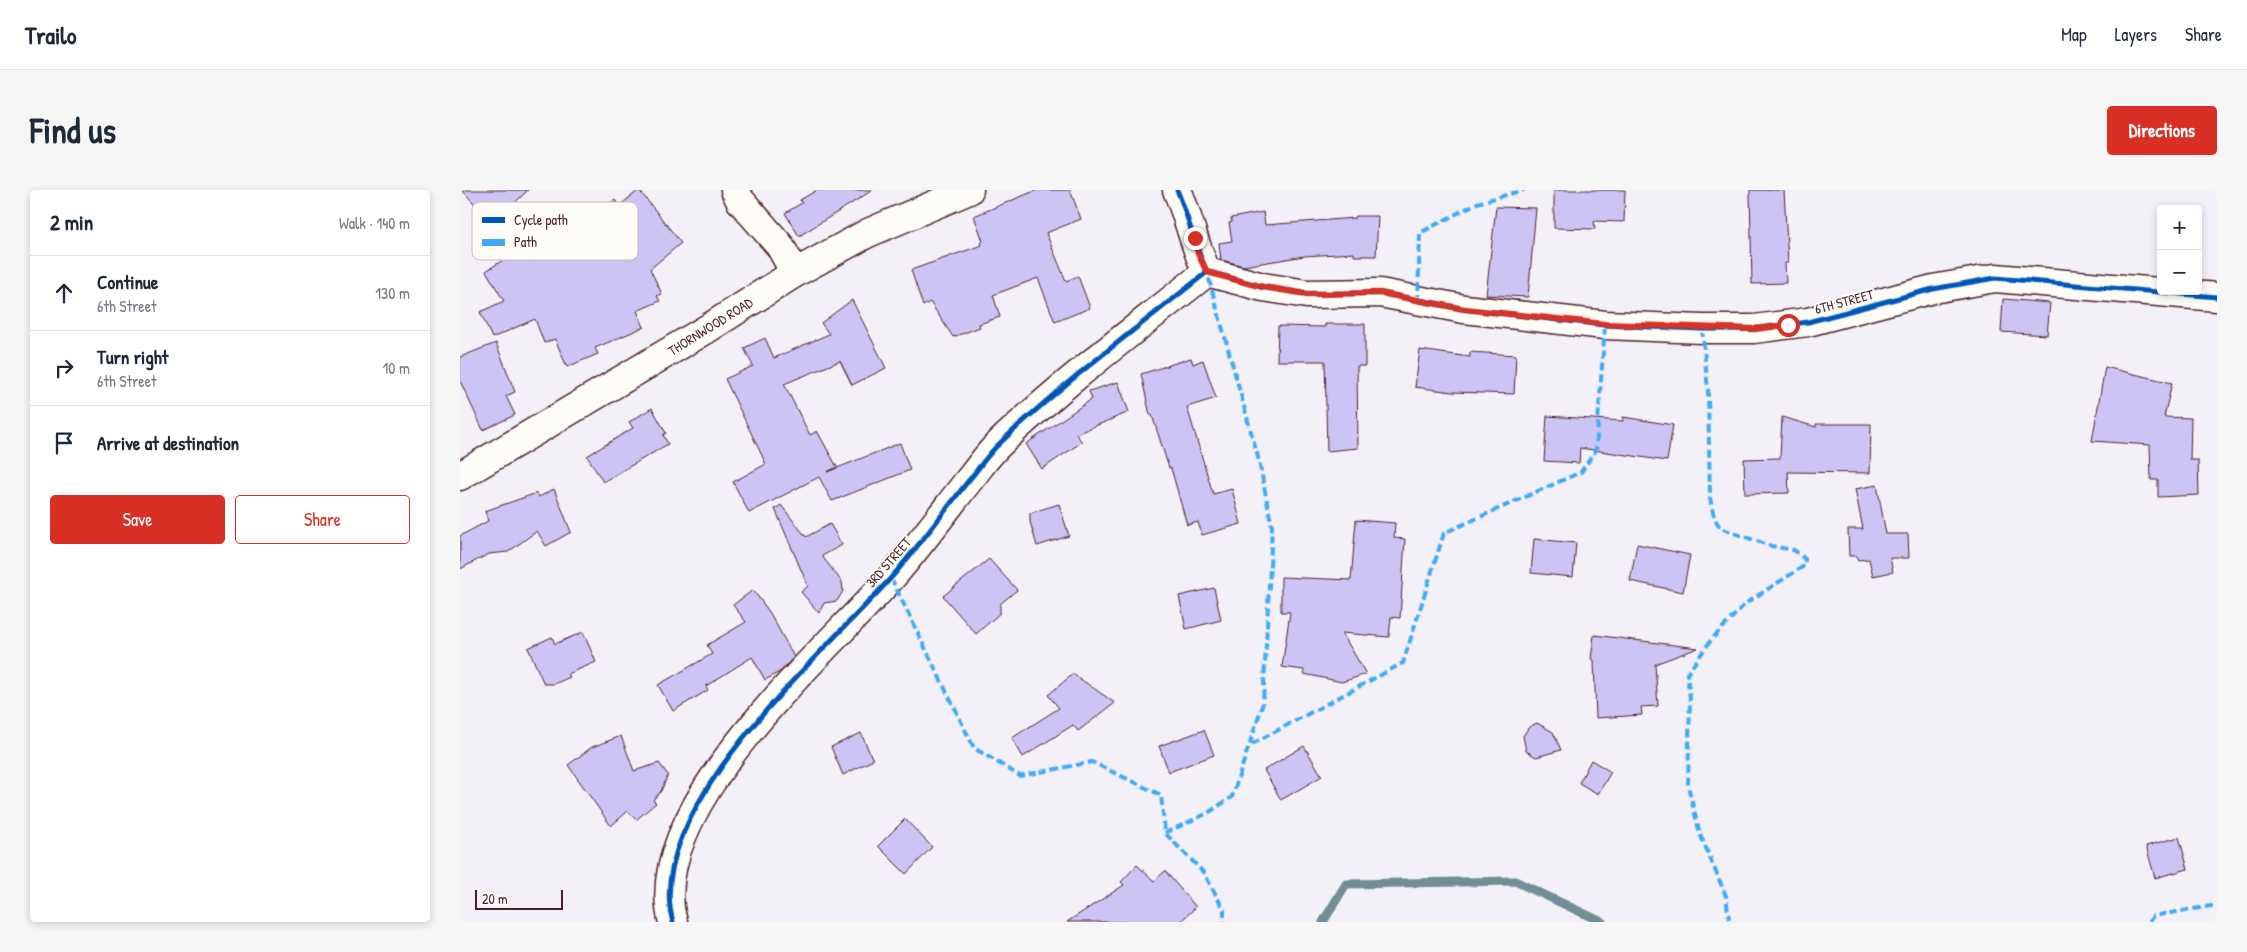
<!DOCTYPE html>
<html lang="en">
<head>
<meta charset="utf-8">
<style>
	body { margin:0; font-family:"Patrick Hand",sans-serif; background:#f6f6f7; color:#1f2937 }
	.controls { position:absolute; right:15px; top:15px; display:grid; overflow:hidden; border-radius:5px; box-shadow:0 2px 8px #0003 }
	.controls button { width:45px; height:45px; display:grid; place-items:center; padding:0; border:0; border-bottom:1px solid #e0e1e3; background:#fff; color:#1f2937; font:25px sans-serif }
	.scale { position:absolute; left:15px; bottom:12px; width:88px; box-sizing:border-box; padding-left:5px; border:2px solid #4a1f2b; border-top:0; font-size:14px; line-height:18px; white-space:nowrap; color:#4a1f2b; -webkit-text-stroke:4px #fdfcf7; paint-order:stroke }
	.stop { position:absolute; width:15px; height:15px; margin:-11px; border:4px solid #d93025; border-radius:50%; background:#fff }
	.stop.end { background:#d93025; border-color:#fff; box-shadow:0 1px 5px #0008 }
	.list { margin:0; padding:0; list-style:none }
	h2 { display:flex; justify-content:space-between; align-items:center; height:65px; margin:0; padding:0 20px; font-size:21px }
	h2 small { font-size:16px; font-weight:400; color:#747a83 }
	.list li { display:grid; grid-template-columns:32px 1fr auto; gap:15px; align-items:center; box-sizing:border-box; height:75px; padding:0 20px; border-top:1px solid #e0e1e3 }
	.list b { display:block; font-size:19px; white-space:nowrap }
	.list p { margin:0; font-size:16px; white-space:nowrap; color:#747a83 }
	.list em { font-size:16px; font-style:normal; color:#747a83 }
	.actions { display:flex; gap:10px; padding:15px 20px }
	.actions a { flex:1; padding:11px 0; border:1px solid #d93025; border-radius:5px; text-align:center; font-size:18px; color:#d93025 }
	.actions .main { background:#d93025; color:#fff }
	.icon { flex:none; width:28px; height:28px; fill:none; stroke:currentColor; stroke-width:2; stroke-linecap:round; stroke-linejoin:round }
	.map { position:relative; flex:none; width:1757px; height:732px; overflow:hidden; border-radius:5px }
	header { display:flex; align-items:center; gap:30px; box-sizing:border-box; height:70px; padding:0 25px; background:#fff; border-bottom:1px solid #e0e1e3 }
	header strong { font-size:24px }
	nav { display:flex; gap:28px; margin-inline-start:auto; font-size:18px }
	.intro { display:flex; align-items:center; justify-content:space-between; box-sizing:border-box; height:120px; padding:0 30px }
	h1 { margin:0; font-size:35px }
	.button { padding:12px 22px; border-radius:5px; background:#d93025; color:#fff; font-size:18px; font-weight:700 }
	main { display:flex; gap:30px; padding:0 30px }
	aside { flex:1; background:#fff; border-radius:5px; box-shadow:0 2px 8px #0003 }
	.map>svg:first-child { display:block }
</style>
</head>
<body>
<header>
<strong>Trailo</strong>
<nav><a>Map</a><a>Layers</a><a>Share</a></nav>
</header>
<div class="intro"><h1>Find us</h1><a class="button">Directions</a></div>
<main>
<aside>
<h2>2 min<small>Walk · 140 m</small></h2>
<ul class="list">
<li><svg class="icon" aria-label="ahead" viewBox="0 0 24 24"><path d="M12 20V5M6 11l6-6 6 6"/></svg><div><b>Continue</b><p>6th Street</p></div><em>130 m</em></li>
<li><svg class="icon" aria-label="right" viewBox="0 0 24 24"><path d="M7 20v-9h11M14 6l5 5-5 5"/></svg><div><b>Turn right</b><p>6th Street</p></div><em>10 m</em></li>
<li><svg class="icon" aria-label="arrive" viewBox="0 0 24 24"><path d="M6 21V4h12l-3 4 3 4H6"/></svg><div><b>Arrive at destination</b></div></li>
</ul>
<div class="actions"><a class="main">Save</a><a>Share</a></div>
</aside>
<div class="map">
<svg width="1757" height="732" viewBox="0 0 1757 732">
	<rect width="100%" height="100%" fill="#f3f1f7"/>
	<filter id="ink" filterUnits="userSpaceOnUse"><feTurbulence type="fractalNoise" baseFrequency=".02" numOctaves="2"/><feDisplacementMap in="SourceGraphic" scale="10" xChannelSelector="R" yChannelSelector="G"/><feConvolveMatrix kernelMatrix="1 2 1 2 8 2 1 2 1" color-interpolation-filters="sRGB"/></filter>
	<g filter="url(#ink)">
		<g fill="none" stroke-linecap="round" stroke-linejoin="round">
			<polyline stroke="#6f8e98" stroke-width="9" points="863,732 886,694 1055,691 1142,732"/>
		</g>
		<g fill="#cdc4f6" stroke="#4a1f2b">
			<polygon points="2,0 68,0 33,34"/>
			<polygon points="179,0 221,53 190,79 202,104 197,106 200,111 177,121 184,137 135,158 138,164 107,177 95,149 84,153 75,129 32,148 20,122 44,111 26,81 94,37 100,47 155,10 159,16"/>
			<polygon points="357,0 413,0 339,46 325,23 342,13 340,10"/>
			<polygon points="577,0 610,0 621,29 586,43 606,91 618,86 630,118 595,132 578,88 533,105 540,127 519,134 520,137 493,147 470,112 463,116 451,80 522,55 521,53 523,51 514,26"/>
			<polygon points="1094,0 1165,0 1164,32 1134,31 1135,39 1094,38"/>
			<polygon points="1290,0 1324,0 1328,73 1325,73 1326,93 1292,94"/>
			<polygon points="1036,17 1076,18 1068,107 1026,105"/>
			<polygon points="803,22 805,35 895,28 896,26 918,26 916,66 894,66 894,63 844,66 784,76 761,70 759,53 772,51 769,33 772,32 771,28"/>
			<polygon points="1543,109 1590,113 1587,145 1541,142"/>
			<polygon points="392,110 426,178 392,195 380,171 324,194 350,245 357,241 377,277 367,282 440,253 450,280 372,311 359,287 289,323 273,292 306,274 265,189 293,176 284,158 305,148 314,168 369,144 361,133"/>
			<polygon points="865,134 905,134 905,176 897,176 898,258 867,261 865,171 817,171 818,136 865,137"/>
			<polygon points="36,153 55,202 46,206 55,225 23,240 0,191 0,167"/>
			<polygon points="960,160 1010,167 1010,162 1056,165 1054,204 992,202 955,197"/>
			<polygon points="731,168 733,174 743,170 756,208 727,217 753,304 772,299 781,334 742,345 738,332 727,335 711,278 709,278 692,225 690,225 681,184"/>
			<polygon points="1645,177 1712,193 1704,227 1731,228 1730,270 1738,270 1739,305 1698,307 1698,290 1691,290 1690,255 1632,251"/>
			<polygon points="658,192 669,222 616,244 622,252 582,279 566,254 632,209 629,201"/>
			<polygon points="192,218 206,243 203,245 208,254 143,292 127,266 173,238 169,232"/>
			<polygon points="1087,226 1163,231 1163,227 1213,235 1207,271 1120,258 1119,273 1084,271"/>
			<polygon points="1322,227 1356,237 1356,234 1411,234 1410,283 1328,282 1329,303 1285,304 1284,269 1320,268"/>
			<polygon points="1417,295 1426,344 1448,344 1449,368 1430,368 1433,382 1413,386 1409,369 1397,370 1397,366 1389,366 1388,339 1403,339 1395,299"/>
			<polygon points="94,299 111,342 86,356 77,341 48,362 29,364 0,379 0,346 28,331 25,321 77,303 79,307"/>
			<polygon points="599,314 609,346 577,356 570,332 570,323"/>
			<polygon points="321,315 346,347 370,334 382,355 362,366 382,392 383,401 377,411 364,413 359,423 341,402 348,396 315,319"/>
			<polygon points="896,330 935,333 934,348 945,349 940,428 931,427 929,447 882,443 906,484 882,492 844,484 844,480 822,477 830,422 821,422 821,387 891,390"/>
			<polygon points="1074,349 1116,353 1113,387 1071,383"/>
			<polygon points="1177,354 1230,365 1223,402 1170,391"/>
			<polygon points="529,369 557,400 540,414 540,423 516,444 483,406"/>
			<polygon points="754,398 761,430 726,439 719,406"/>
			<polygon points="293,400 310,423 334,467 321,481 305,490 292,467 246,496 248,500 213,521 198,495 252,464 247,455 286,432 273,415"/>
			<polygon points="123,442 136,472 108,484 110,487 94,494 84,494 68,458 92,447 95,454"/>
			<polygon points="1134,445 1238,458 1195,474 1198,516 1181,517 1182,525 1136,528 1134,470 1131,469"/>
			<polygon points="613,484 655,513 618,541 613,535 563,567 552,548 599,518 588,505"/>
			<polygon points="1077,533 1093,542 1101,560 1076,567 1066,561 1063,546 1069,537"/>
			<polygon points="744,540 754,565 709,582 699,556"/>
			<polygon points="401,543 413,570 383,585 371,557"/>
			<polygon points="161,546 174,581 199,573 208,585 201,601 193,610 196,613 176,630 168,621 151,636 108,575 132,557"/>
			<polygon points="844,556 862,586 821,610 804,580"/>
			<polygon points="1131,570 1151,582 1138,604 1119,593"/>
			<polygon points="445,629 472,657 446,684 418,656"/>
			<polygon points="1719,647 1728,679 1695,688 1686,656"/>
			<polygon points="677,675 694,691 705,681 736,717 720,732 607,732 664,695 661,692"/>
		</g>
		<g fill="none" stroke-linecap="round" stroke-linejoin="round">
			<defs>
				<g id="minor">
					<polyline points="275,0 280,10 320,56 335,83"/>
					<path d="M717 0C729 27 734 56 747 82L803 97 847 104 920 103 1004 119 1145 135 1242 139H1294L1348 132 1473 99 1535 88 1757 107"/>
					<polyline points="0,286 247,139 335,83 408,43 509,0"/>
					<path d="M213 732C181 620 362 465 430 389 458 357 483 323 509 290 519 278 528 264 540 253 605 191 677 138 747 82"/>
				</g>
			</defs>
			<use href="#minor" stroke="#4a1f2b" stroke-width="31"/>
			<use href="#minor" stroke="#fdfcf7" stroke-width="28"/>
			<g stroke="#3fa9f5" stroke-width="4" stroke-dasharray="8 4" stroke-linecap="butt">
				<polyline points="958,112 960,43 1017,13 1064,0"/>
				<polyline points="1242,139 1248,200 1250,308 1254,327 1260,338 1311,356 1334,360 1345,369 1344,376 1286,413 1251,450 1227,484 1230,509 1228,596 1240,644 1266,706 1269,729"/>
				<polyline points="431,388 514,558 560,586 632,572 701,605 705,643 744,683 764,720 764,732"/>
				<polyline points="792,554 943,473 984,343 1121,282 1136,260 1145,135"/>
				<polyline points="705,643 748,623 772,607 803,513 812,337 799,271 747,82"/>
				<polyline points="1689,732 1693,726 1757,715"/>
			</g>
			<defs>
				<g id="cycleway">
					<path d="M717 0C729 27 734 56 747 82L803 97 847 104 920 103 1004 119 1145 135 1242 139H1294L1348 132 1473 99 1535 88 1757 107"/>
					<path d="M213 732C181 620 362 465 430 389 458 357 483 323 509 290 519 278 528 264 540 253 605 191 677 138 747 82"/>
				</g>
			</defs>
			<use href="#cycleway" stroke="#fdfcf7" stroke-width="8"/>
			<use href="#cycleway" stroke="#0057b8" stroke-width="5"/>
		</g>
	</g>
	<g fill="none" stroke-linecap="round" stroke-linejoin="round" filter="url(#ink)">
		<polyline stroke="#d93025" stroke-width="6" points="735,48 738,64 747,82 803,97 847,104 920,103 1004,119 1145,134 1294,139 1328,135"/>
	</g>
	<g text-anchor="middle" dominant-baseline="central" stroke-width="4" stroke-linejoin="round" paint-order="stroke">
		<g font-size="14" fill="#4a1f2b" stroke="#fdfcf7">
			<text transform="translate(1384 111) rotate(-15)">6TH STREET</text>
			<text transform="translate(250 136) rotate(-32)">THORNWOOD ROAD</text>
			<text transform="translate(428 372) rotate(-49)">3RD STREET</text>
		</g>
	</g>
	<rect x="12" y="12" width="166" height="58" rx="8" fill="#fdfcf7" stroke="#c7baba" stroke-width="1"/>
	<rect x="22" y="27" width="23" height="6" fill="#0057b8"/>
	<rect x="22" y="49" width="23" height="7" fill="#3fa9f5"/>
	<g font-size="14" fill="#4a1f2b">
		<text x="54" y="35">Cycle path</text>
		<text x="54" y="57">Path</text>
	</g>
</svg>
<div class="controls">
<button>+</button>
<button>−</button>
</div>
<div class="scale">20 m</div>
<div class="stop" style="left:1328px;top:135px"></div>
<div class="stop end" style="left:735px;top:48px"></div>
</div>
</main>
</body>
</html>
